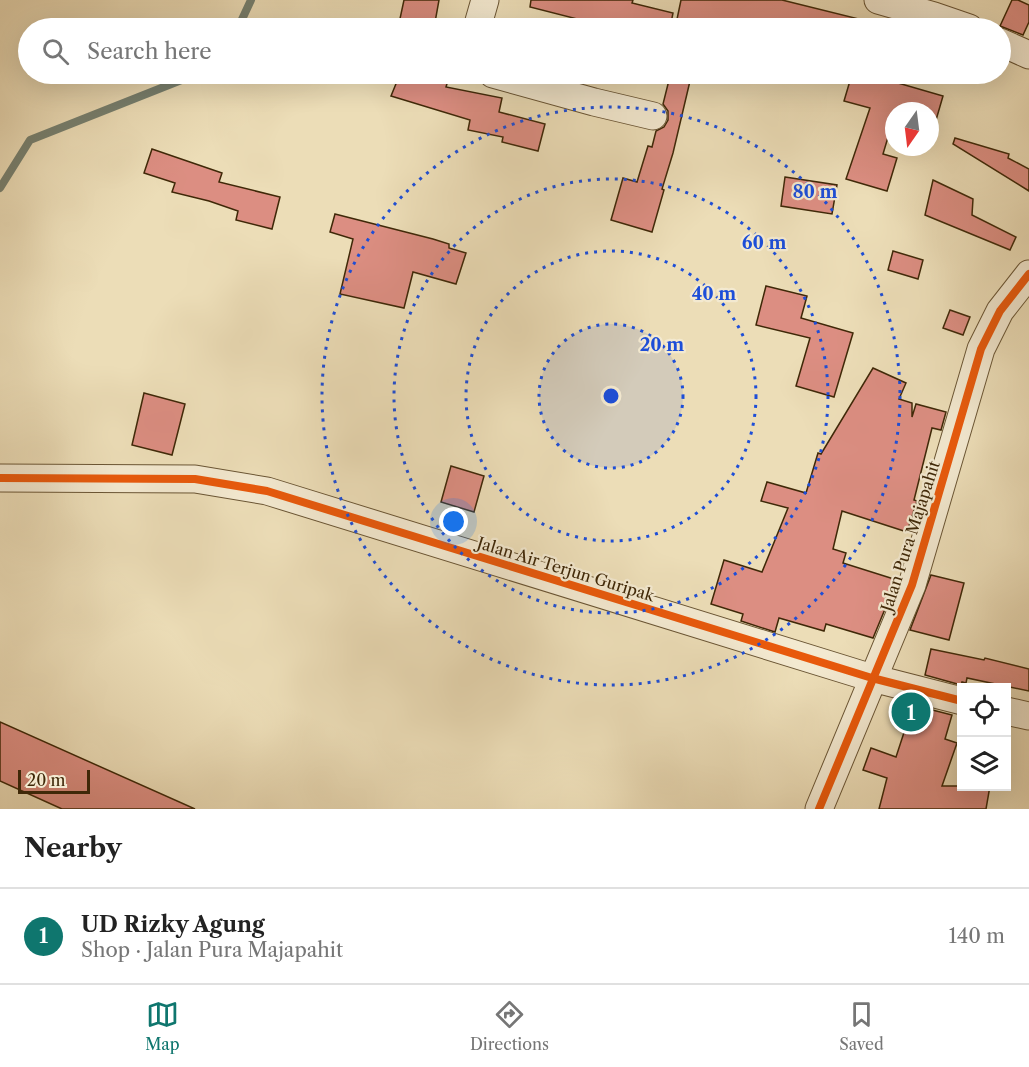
<!DOCTYPE html>
<html lang="en">
<head>
<meta charset="utf-8">
<style>
	body { margin:0; font-family:"Libre Caslon Text",serif; background:#f6f6f6; color:#222 }
	.controls { position:absolute; right:18px; bottom:18px; display:grid; overflow:hidden; border-radius:0px; box-shadow:0 6px 24px #0002 }
	.controls button { width:54px; height:54px; display:grid; place-items:center; padding:0; border:0; border-bottom:2px solid #e0e0e0; background:#fff; color:#222; font:30px sans-serif }
	.compass { position:absolute; left:885px; top:102px; width:54px; height:54px; border-radius:50%; background:#fff; box-shadow:0 6px 24px #0002; rotate:194deg }
	.scale { position:absolute; left:18px; bottom:15px; width:72px; box-sizing:border-box; padding-left:6px; border:3px solid #3f2808; border-top:0; font-size:16px; line-height:21px; white-space:nowrap; color:#3f2808; -webkit-text-stroke:4px #f3e9d0; paint-order:stroke }
	.you { position:absolute; left:454px; top:522px; width:21px; height:21px; margin:-15px; border:4px solid #fff; border-radius:50%; background:#1a73e8; box-shadow:0 0 0 9px #1a73e833 }
	.badge { display:grid; place-items:center; width:39px; height:39px; border-radius:50%; background:#0f766e; color:#fff; font-size:20px; font-weight:700 }
	.pin { position:absolute; translate:-50% -50%; border:3px solid #fff; box-shadow:0 2px 6px #0006 }
	.list { margin:0; padding:0; list-style:none }
	h2 { display:flex; justify-content:space-between; align-items:center; height:78px; margin:0; padding:0 24px; font-size:26px }
	h2 small { font-size:20px; font-weight:400; color:#767676 }
	.list li { display:grid; grid-template-columns:39px 1fr auto; gap:18px; align-items:center; box-sizing:border-box; height:96px; padding:0 24px; border-top:2px solid #e0e0e0 }
	.list b { display:block; font-size:22px; white-space:nowrap }
	.list p { margin:0; font-size:20px; white-space:nowrap; color:#767676 }
	.list em { font-size:20px; font-style:normal; color:#767676 }
	.icon { flex:none; width:33px; height:33px; fill:none; stroke:currentColor; stroke-width:2; stroke-linecap:round; stroke-linejoin:round }
	.map { position:relative; flex:none; width:1029px; height:809px; overflow:hidden }
	.search { position:absolute; background:#fff; box-shadow:0 6px 24px #0002; left:18px; right:18px; top:18px; height:66px; display:flex; align-items:center; gap:15px; box-sizing:border-box; padding:0 21px; border-radius:33px; color:#767676; font-size:22px }
	.sheet { height:174px; background:#fff }
	nav { display:flex; justify-content:space-around; align-items:center; box-sizing:border-box; height:84px; border-top:2px solid #e0e0e0; background:#fff; font-size:16px; color:#767676 }
	nav a { display:grid; justify-items:center; gap:3px }
	nav .on { color:#0f766e }
	.map>svg:first-child { display:block }
</style>
</head>
<body>
<div class="map">
<svg width="1029" height="809" viewBox="0 0 1029 809">
	<rect width="100%" height="100%" fill="#ecddb7"/>
	<filter id="stains"><feTurbulence type="fractalNoise" baseFrequency=".00333" numOctaves="4"/><feColorMatrix values="0 0 0 0 .2 0 0 0 0 .09 0 0 0 0 .02 0 0 0 .5 -.17"/></filter>
	<radialGradient id="worn" r=".72"><stop offset=".6" stop-color="#630" stop-opacity="0"/><stop offset="1" stop-color="#630" stop-opacity=".3"/></radialGradient>
	<g fill="none" stroke-linecap="round" stroke-linejoin="round">
		<g stroke="#768070" stroke-width="8">
			<polyline points="238,28 251,0"/>
			<polyline points="0,188 30,140 184,79 191,74"/>
		</g>
	</g>
	<g fill="#dc8e82" stroke="#3f2808" stroke-width="1.5">
		<polygon points="404,0 439,0 434,28 398,28"/>
		<polygon points="531,0 633,0 632,3 673,13 670,28 596,28 597,24 530,7"/>
		<polygon points="681,0 782,0 867,21 867,28 700,28 676,24"/>
		<polygon points="1012,0 1018,0 1029,5 1029,22 1023,35 1000,26"/>
		<polygon points="400,74 450,74 446,87 502,98 499,112 545,124 538,151 502,142 503,137 468,130 470,120 391,96"/>
		<polygon points="852,74 867,74 943,96 934,127 930,126 930,111 894,111 894,117 883,154 897,158 887,191 846,179 870,108 844,101"/>
		<polygon points="670,76 690,81 673,153 662,189 664,190 652,232 611,220 623,178 637,182 648,146 652,147 656,131 664,127 668,120 668,111 663,104"/>
		<polygon points="955,138 1009,154 1008,158 1029,169 1029,191 953,144"/>
		<polygon points="152,149 222,173 219,182 280,197 272,229 236,220 238,211 209,201 172,192 175,183 144,173"/>
		<polygon points="785,177 837,185 832,214 781,206"/>
		<polygon points="933,180 973,199 972,215 1016,237 1010,250 925,215"/>
		<polygon points="335,214 433,239 449,244 449,248 466,253 456,284 413,272 404,308 340,294 353,239 330,232"/>
		<polygon points="893,251 923,260 918,279 888,270"/>
		<polygon points="766,286 807,296 801,318 853,333 834,397 796,386 810,338 756,325"/>
		<polygon points="950,310 970,317 963,335 943,328"/>
		<polygon points="873,368 906,383 899,399 912,403 912,417 916,404 946,412 941,430 932,428 914,500 917,501 907,532 842,511 833,549 846,553 843,563 897,580 873,638 826,624 824,631 779,618 775,632 741,621 743,614 711,604 724,560 762,572 788,508 761,501 767,482 806,493 818,453 821,454"/>
		<polygon points="144,393 185,404 172,455 132,445"/>
		<polygon points="451,466 484,476 474,512 441,502"/>
		<polygon points="931,575 964,583 949,640 910,630"/>
		<polygon points="931,649 984,660 985,658 1029,669 1029,691 967,678 966,683 962,682 961,685 925,675"/>
		<polygon points="913,705 952,715 945,739 957,743 942,786 990,786 986,809 879,809 887,778 863,770 871,748 896,757"/>
		<polygon points="0,722 195,809 62,809 0,781"/>
	</g>
	<g fill="none" stroke-linecap="round" stroke-linejoin="round">
		<defs>
			<g id="minor">
				<polyline points="878,0 934,16 969,28"/>
				<polyline points="477,28 485,0"/>
				<polyline points="1000,42 1029,55"/>
				<polyline points="493,74 594,102 653,116"/>
				<polyline points="0,478 195,479 267,491 872,678 962,701"/>
				<polyline points="1006,711 1029,716"/>
				<polyline points="819,809 912,585 981,349 1000,311 1029,274"/>
			</g>
		</defs>
		<use href="#minor" stroke="#6a5534" stroke-width="29"/>
		<use href="#minor" stroke="#f3e9d0" stroke-width="27"/>
		<defs>
			<g id="cycleway">
				<polyline points="0,478 195,479 267,491 872,678 962,701"/>
				<polyline points="819,809 912,585 981,349 1000,311 1029,274"/>
			</g>
		</defs>
		<use href="#cycleway" stroke="#f3e9d0" stroke-width="11"/>
		<use href="#cycleway" stroke="#e8590c" stroke-width="8"/>
	</g>
	<circle cx="611" cy="396" r="72" fill="#1d4ed8" fill-opacity=".12"/>
	<g fill="none" stroke="#1d4ed8" stroke-width="3" stroke-dasharray="3 6">
		<circle cx="611" cy="396" r="72"/>
		<circle cx="611" cy="396" r="145"/>
		<circle cx="611" cy="396" r="217"/>
		<circle cx="611" cy="396" r="289"/>
	</g>
	<g text-anchor="middle" dominant-baseline="central" stroke-width="4.5" stroke-linejoin="round" paint-order="stroke">
		<g font-size="16" fill="#3f2808" stroke="#f3e9d0">
			<text transform="translate(910 536) rotate(-72)">Jalan Pura Majapahit</text>
			<text transform="translate(566 569) rotate(17)">Jalan Air Terjun Guripak</text>
		</g>
	</g>
	<circle cx="611" cy="396" r="9" fill="#1d4ed8" stroke="#f3e9d0" stroke-width="3"/>
	<g font-size="18" text-anchor="middle" font-weight="bold" fill="#1d4ed8" stroke="#f3e9d0" stroke-width="4.5" stroke-linejoin="round" paint-order="stroke">
		<text x="815" y="198">80 m</text>
		<text x="764" y="249">60 m</text>
		<text x="714" y="300">40 m</text>
		<text x="662" y="351">20 m</text>
	</g>
	<rect width="100%" height="100%" filter="url(#stains)"/>
	<rect width="100%" height="100%" fill="url(#worn)"/>
</svg>
<div class="controls">
<button><svg class="icon" aria-label="locate" viewBox="0 0 24 24"><circle cx="12" cy="12" r="6"/><path d="M12 2v4M12 18v4M2 12h4M18 12h4"/></svg></button>
<button><svg class="icon" aria-label="layers" viewBox="0 0 24 24"><path d="M12 4l9 5-9 5-9-5zM3 14l9 5 9-5"/></svg></button>
</div>
<svg class="compass" viewBox="-18 -18 36 36"><path d="M0-13l5 13h-10z" fill="#e53935"/><path d="M0 13l5-13h-10z" fill="#767676"/></svg>
<div class="scale">20 m</div>
<div class="you"></div>
<div class="pin badge" style="left:911px;top:712px">1</div>
<div class="search"><svg class="icon" aria-label="search" viewBox="0 0 24 24"><circle cx="10" cy="10" r="6"/><path d="M15 15l6 6"/></svg>Search here</div>
</div>
<section class="sheet">
<h2>Nearby<small></small></h2>
<ul class="list">
<li><span class="badge">1</span><div><b>UD Rizky Agung</b><p>Shop · Jalan Pura Majapahit</p></div><em>140 m</em></li>
</ul>
</section>
<nav>
<a class="on"><svg class="icon" aria-label="map" viewBox="0 0 24 24"><path d="M3 6l6-2 6 2 6-2v14l-6 2-6-2-6 2zM9 4v14M15 6v14"/></svg>Map</a>
<a><svg class="icon" aria-label="directions" viewBox="0 0 24 24"><path d="M12 3l9 9-9 9-9-9zM9 14v-3h6M13 9l2 2-2 2"/></svg>Directions</a>
<a><svg class="icon" aria-label="saved" viewBox="0 0 24 24"><path d="M7 4h10v16l-5-4-5 4z"/></svg>Saved</a>
</nav>
</body>
</html>
